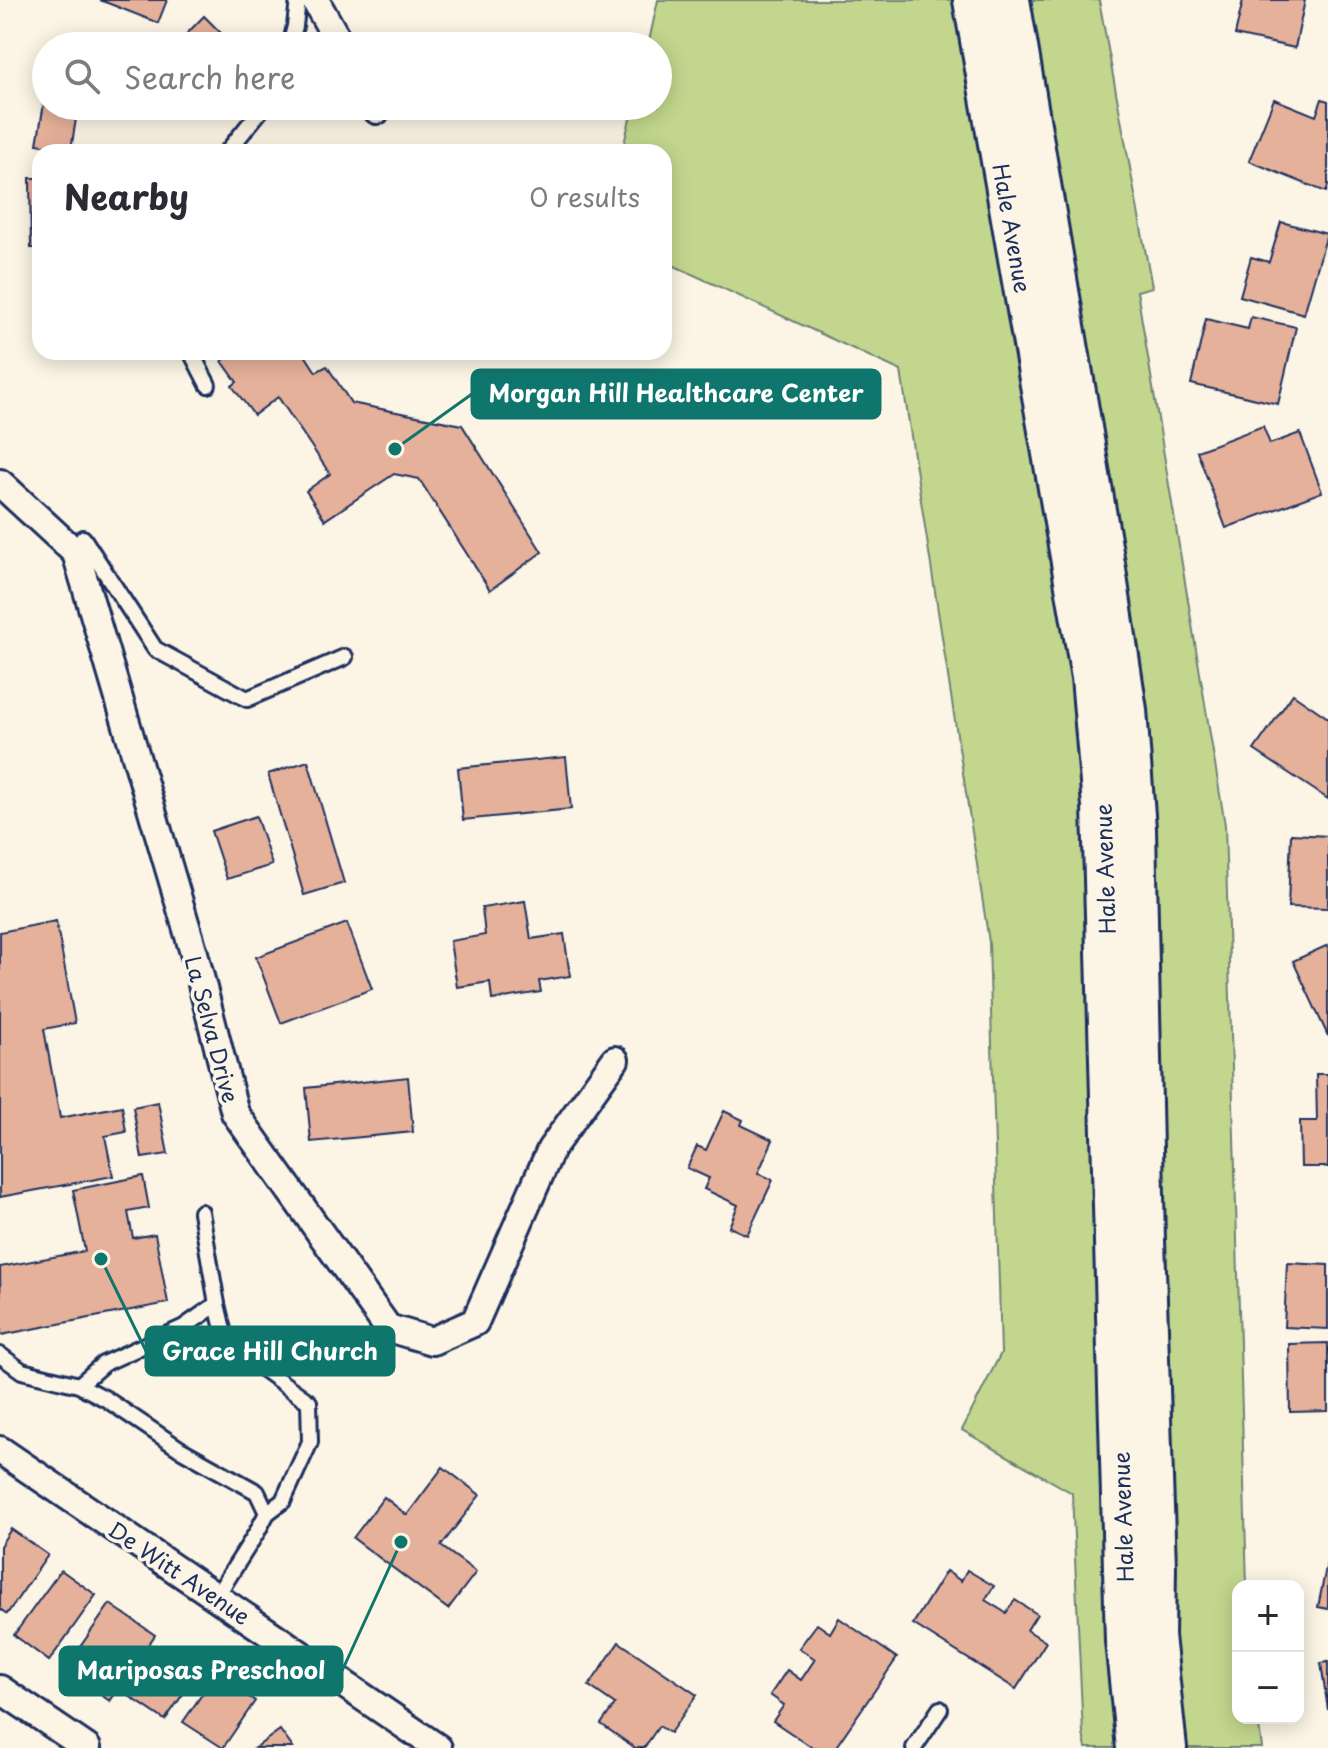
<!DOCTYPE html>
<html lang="en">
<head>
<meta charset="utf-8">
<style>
	body { margin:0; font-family:"Playpen Sans",sans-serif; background:#f2f2f3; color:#2b2b33 }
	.controls { position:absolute; right:24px; bottom:24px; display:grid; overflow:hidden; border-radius:16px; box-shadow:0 4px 20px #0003 }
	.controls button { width:72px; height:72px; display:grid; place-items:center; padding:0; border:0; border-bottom:2px solid #e1e1e2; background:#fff; color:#2b2b33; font:40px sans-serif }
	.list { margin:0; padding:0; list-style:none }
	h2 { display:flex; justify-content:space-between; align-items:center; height:104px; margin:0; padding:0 32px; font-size:34px }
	h2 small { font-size:26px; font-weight:400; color:#7c7c81 }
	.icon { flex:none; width:44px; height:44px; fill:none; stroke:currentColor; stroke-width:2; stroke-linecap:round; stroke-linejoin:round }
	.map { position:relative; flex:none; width:1328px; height:1748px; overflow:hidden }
	.search { position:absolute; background:#fff; box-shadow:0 4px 20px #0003; left:32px; top:32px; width:640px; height:88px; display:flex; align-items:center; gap:20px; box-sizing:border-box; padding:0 28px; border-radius:44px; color:#7c7c81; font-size:30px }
	.panel { position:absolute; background:#fff; box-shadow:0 4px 20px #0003; left:32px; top:144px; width:640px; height:216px; border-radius:24px }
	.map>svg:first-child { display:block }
</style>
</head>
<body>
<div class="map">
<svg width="1328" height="1748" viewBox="0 0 1328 1748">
	<rect width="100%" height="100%" fill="#fcf5e5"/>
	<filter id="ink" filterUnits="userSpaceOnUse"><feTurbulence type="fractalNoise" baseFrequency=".0125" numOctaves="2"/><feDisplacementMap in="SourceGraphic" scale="16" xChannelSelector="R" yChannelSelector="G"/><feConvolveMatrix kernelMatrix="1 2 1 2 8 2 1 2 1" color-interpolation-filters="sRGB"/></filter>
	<g filter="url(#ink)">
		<polygon fill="#c2d78d" stroke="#6e8376" stroke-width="2" points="658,0 1099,0 1152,287 1137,291 1225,825 1247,1586 1238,1586 1238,1718 1258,1718 1262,1748 1086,1748 1083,1734 1072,1493 962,1430 1001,1353 989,942 901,371 664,261 664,152 622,152 633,106 658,106 658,46 648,46"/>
		<g fill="#e6b19a" stroke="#1b2f5e" stroke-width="2">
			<polygon points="100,0 167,0 158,23"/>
			<polygon points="1243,0 1305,0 1295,48 1235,35"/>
			<polygon points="204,16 234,46 175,46"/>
			<polygon points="46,92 46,106 78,106 71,150 37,144"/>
			<polygon points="1274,99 1316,116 1322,99 1328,101 1328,186 1326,192 1249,161"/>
			<polygon points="30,178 40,178 40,248 31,248"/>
			<polygon points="1281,222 1327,234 1304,314 1240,296 1251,257 1269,262"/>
			<polygon points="1251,317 1296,327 1278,404 1191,384 1206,319 1248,329"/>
			<polygon points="234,352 303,352 316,372 327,366 351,403 462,425 542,552 490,590 419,479 394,474 325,520 306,491 330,474 278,397 254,415 232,386 237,382 222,361"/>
			<polygon points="1263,426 1270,444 1300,433 1322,492 1226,528 1197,451"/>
			<polygon points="1293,694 1328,718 1328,799 1254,750"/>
			<polygon points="566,757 571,809 463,820 458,768"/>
			<polygon points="308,761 344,883 304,895 268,774"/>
			<polygon points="256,816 272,865 227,879 211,831"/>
			<polygon points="1291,834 1328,836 1328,908 1288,907"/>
			<polygon points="525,901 531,939 564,934 570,976 539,981 541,992 492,1000 490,982 457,987 450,941 485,935 482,908"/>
			<polygon points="56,921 75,1023 44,1029 60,1118 122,1106 126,1132 105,1136 113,1176 0,1197 0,932"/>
			<polygon points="347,923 372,989 281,1023 256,957"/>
			<polygon points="1328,945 1328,1036 1293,961"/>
			<polygon points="1316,1074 1328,1074 1328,1167 1301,1167 1300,1121 1317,1121"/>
			<polygon points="408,1077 413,1132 311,1142 306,1088"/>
			<polygon points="158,1102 168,1154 142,1158 133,1107"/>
			<polygon points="724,1111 743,1120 741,1125 773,1140 758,1173 773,1180 747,1235 729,1227 738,1205 704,1189 709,1178 687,1168 697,1146 706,1150"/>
			<polygon points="143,1176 149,1208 128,1212 133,1238 155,1234 168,1303 1,1335 0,1267 85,1251 73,1190"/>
			<polygon points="1287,1263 1328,1265 1328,1329 1284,1327"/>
			<polygon points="1328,1343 1328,1411 1290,1412 1289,1344"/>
			<polygon points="443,1467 480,1495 441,1546 476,1572 448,1609 353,1538 384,1497 407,1515"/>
			<polygon points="11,1529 48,1555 7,1614 0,1609 0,1546"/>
			<polygon points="1328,1558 1328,1609 1318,1607"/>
			<polygon points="61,1570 96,1595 49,1661 14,1635"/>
			<polygon points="967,1570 994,1586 985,1600 1006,1613 1015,1600 1037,1614 1027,1630 1046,1642 1016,1689 913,1624 946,1571 961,1581"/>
			<polygon points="110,1604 155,1635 110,1701 64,1670"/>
			<polygon points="839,1618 897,1658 835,1748 813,1748 773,1721 784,1705 770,1695 787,1670 801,1680 815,1659 799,1648 817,1624 830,1633"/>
			<polygon points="619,1642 697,1695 670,1733 659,1726 644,1748 635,1748 601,1724 615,1704 589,1686"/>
			<polygon points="163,1647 199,1671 165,1720 129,1696"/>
			<polygon points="1328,1662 1328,1710 1321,1663"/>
			<polygon points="216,1674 255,1701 223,1748 183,1722"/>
			<polygon points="280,1730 293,1748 255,1748"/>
		</g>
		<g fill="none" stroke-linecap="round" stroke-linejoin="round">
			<defs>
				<g id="service">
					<polyline points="290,46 295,26 298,0"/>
					<polyline points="227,152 264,106"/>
					<polyline points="191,352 208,385"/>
					<polyline points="83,538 155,649 247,699 345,657"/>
					<polyline points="201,1212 217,1304 225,1338 245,1356 309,1402 310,1442 283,1501 267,1513"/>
					<polyline points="0,1355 22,1371 79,1385 106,1399 180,1449 257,1492 267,1513 257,1532 216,1597"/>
					<polyline points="79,1385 103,1364 184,1327 217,1304"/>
					<polyline points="914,1748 940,1709"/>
				</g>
				<g id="minor">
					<polyline points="315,0 341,46"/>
					<polyline points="375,106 377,110"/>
					<polyline points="0,483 76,553 194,953 235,1113 388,1328 432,1341 475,1322 551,1149 615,1060"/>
					<polyline points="0,1450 438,1748"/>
					<polyline points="0,1689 87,1748"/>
				</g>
				<g id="secondary">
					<polyline points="973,0 1091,677 1102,806 1125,1641 1136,1748"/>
					<polyline points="1010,0 1106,570 1127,710 1136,829 1145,1240 1156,1567 1155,1636 1167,1748"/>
				</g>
			</defs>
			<use href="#service" stroke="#1b2f5e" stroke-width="20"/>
			<use href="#minor" stroke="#1b2f5e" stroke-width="32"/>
			<use href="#secondary" stroke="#1b2f5e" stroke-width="44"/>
			<use href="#service" stroke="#fcf5e5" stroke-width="14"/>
			<use href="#minor" stroke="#fcf5e5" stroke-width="26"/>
			<use href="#secondary" stroke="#fcf5e5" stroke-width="38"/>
		</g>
	</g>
	<g text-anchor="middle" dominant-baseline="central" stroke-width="7" stroke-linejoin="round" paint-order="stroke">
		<g font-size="22" fill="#1b2f5e" stroke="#fcf5e5">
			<text transform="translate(1013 228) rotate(80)">Hale Avenue</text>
			<text transform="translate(1104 869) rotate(-92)">Hale Avenue</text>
			<text transform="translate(213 1029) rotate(75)">La Selva Drive</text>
			<text transform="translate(1122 1517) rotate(-92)">Hale Avenue</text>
			<text transform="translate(180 1572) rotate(34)">De Witt Avenue</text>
		</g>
	</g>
	<path fill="none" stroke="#0f766e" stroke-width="3" d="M395 449L472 394M101 1259L146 1351M401 1542L342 1671"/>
	<g fill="#0f766e" stroke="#fcf5e5" stroke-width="3">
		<circle cx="395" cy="449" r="8"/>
		<circle cx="101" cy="1259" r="8"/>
		<circle cx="401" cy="1542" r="8"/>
	</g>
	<g fill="#0f766e" stroke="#0f766e" stroke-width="3">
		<rect x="472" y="370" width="408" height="48" rx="8"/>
		<rect x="146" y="1327" width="248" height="48" rx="8"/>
		<rect x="60" y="1647" width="282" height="48" rx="8"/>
	</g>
	<g font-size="24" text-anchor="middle" font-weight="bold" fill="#fff">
		<text x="676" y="402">Morgan Hill Healthcare Center</text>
		<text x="270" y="1360">Grace Hill Church</text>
		<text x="201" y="1679">Mariposas Preschool</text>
	</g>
</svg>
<div class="controls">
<button>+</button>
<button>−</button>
</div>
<div class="search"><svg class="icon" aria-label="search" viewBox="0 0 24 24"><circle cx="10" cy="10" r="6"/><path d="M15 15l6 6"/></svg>Search here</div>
<section class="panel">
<h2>Nearby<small>0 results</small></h2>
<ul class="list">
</ul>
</section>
</div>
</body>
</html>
